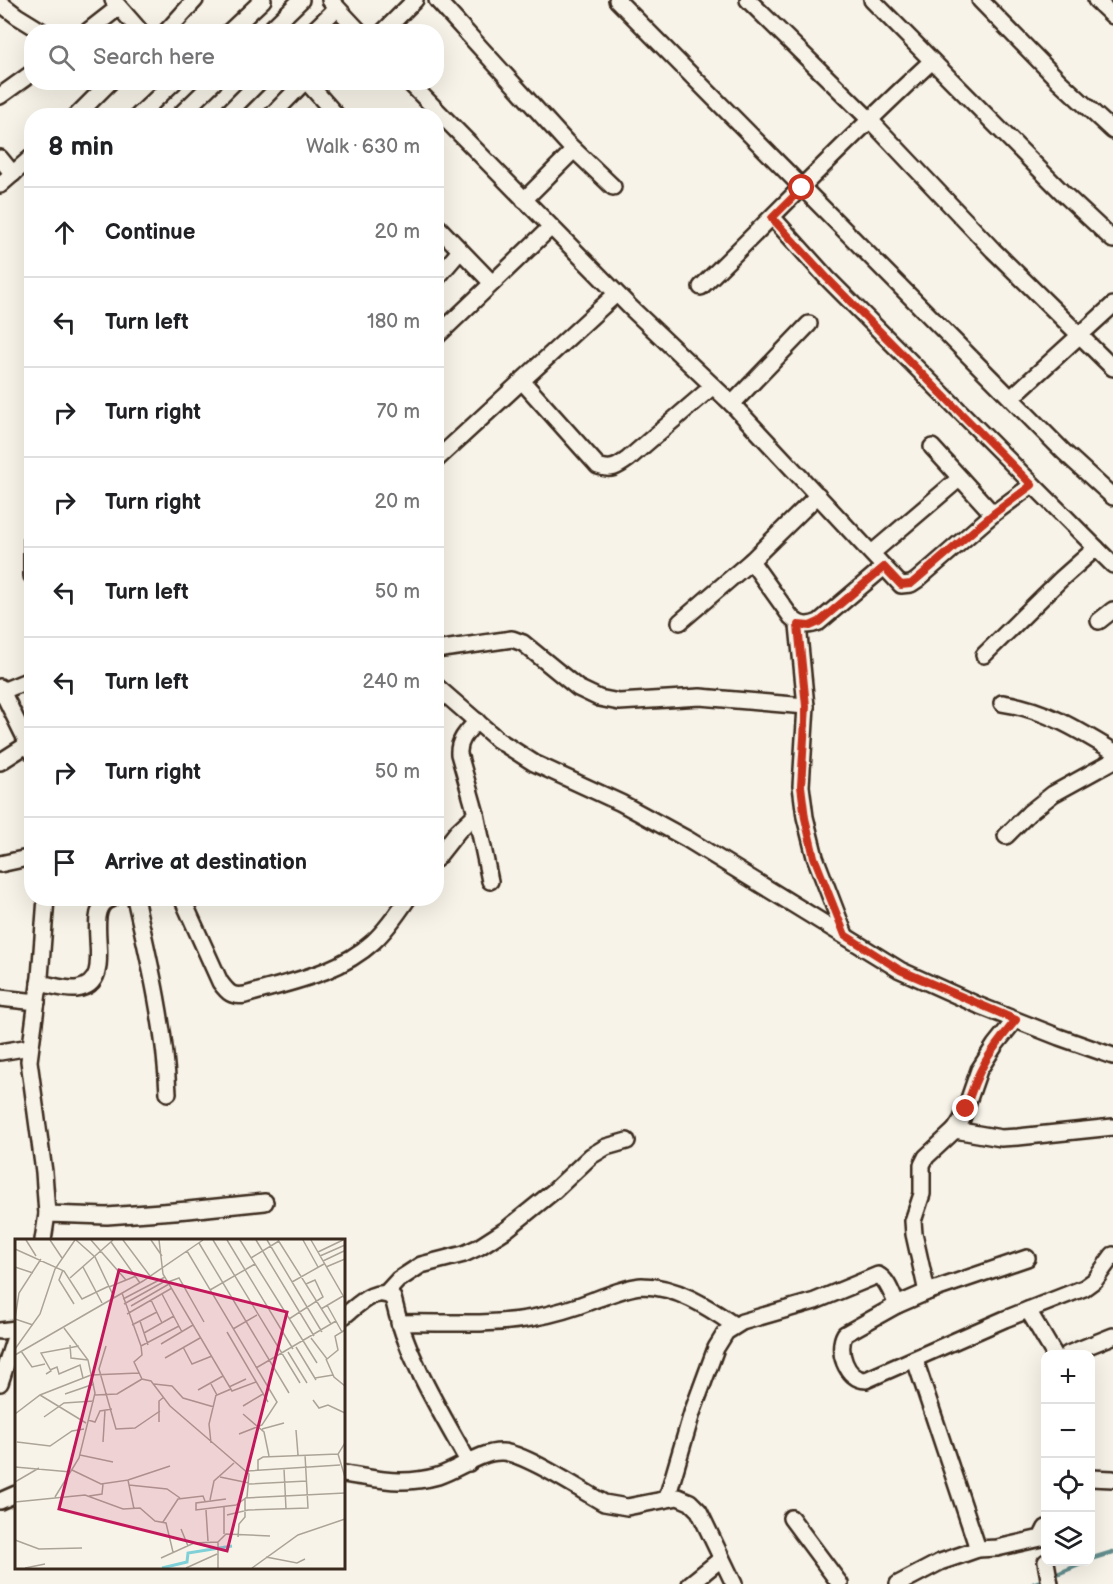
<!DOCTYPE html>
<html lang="en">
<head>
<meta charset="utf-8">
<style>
	body { margin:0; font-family:"Balsamiq Sans",sans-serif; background:#f2f2f2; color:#202124 }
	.controls { position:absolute; right:18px; bottom:18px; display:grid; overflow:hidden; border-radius:12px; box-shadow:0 6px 24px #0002 }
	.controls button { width:54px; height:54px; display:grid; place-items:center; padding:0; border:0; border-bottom:2px solid #e0e0e0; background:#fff; color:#202124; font:30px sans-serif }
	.stop { position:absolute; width:18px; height:18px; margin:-14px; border:4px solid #c8321e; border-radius:50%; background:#fff }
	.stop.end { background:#c8321e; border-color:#fff; box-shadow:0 2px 6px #0008 }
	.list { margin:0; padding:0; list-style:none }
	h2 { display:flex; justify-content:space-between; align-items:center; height:78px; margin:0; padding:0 24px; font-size:26px }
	h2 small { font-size:20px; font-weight:400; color:#757577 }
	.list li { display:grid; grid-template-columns:39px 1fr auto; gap:18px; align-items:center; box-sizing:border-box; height:90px; padding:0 24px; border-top:2px solid #e0e0e0 }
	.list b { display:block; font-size:22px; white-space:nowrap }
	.list em { font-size:20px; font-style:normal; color:#757577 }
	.icon { flex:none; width:33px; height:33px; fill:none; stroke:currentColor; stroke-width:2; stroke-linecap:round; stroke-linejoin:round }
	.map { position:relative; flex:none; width:1113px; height:1584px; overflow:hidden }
	.search { position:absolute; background:#fff; box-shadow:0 6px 24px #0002; left:24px; top:24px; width:420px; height:66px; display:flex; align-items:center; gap:15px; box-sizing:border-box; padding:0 21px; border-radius:24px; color:#757577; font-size:22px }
	.panel { position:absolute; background:#fff; box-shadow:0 6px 24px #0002; left:24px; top:108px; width:420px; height:798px; border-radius:24px }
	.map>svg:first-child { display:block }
</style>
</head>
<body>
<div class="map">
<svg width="1113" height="1584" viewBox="0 0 1113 1584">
	<rect width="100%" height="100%" fill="#f7f3e8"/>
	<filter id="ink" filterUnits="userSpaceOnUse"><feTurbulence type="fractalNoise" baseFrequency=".0167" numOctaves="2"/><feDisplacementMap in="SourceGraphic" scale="12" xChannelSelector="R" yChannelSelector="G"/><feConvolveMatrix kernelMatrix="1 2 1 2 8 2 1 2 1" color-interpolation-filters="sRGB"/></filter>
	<g filter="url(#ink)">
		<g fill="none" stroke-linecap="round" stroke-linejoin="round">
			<g stroke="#648e8d" stroke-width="4.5">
				<polyline points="1090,1559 1113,1552"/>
				<polyline points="1033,1584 1086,1562"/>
			</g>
			<defs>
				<g id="minor">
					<polyline points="113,0 141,32"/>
					<polyline points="330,0 360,32"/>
					<polyline points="437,0 567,143 613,187"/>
					<polyline points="617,0 1064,452 1113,497"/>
					<polyline points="748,0 869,119 993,250 1113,368"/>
					<polyline points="872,0 1064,194 1113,240"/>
					<polyline points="980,0 1059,81 1113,131"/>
					<polyline points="1096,0 1113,16"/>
					<polyline points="0,3 17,16 43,32"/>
					<polyline points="87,32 119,7"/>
					<polyline points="166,32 195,0"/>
					<polyline points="229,32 263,0"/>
					<polyline points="268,32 301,0"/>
					<polyline points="312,32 337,8"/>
					<polyline points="383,32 415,0"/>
					<polyline points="307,82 337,116"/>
					<polyline points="409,82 631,308 732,404 901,585 911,584 917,580 993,514 1032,485"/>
					<polyline points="0,96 32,73"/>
					<polyline points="76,116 110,82"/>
					<polyline points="138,116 174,82"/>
					<polyline points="179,116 214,82"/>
					<polyline points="225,116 259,82"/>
					<polyline points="271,116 304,82"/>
					<polyline points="0,158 13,174"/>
					<polyline points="0,185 32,157"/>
					<polyline points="524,200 574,150"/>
					<polyline points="773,218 827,278 1113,565"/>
					<polyline points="436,225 492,283"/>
					<polyline points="436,279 460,251"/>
					<path d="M701 287C778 212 852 134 932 61"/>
					<polyline points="436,337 551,227"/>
					<path d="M522 381 598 466C611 471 617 467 628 459L713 386"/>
					<polyline points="1012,397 1113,305"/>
					<polyline points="732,404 809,324"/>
					<polyline points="932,447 993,514"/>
					<polyline points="436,460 616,294"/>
					<polyline points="32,538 32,576"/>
					<polyline points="872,553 960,478"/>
					<path d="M751 561 791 617C800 626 807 627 819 622L884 567"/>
					<polyline points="1099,621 1113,610"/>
					<polyline points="680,622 751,561 818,495"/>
					<polyline points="798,625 806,706 801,786 805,817 815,857 845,935"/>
					<polyline points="436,650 512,639 523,643 578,688 599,698 619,702 700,697 806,706"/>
					<polyline points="984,655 1061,579 1096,548"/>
					<polyline points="436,686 498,740 534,763 621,803 687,839 900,970 980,1006 1059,1037 1113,1056"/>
					<polyline points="0,687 32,752"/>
					<polyline points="0,692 32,679"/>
					<path d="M1002 703C1044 709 1077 729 1113 751"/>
					<path d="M477 721C468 731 458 740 459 754L476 814 490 881"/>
					<polyline points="0,762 28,744"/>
					<polyline points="1006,836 1029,813 1053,794 1113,761"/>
					<polyline points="436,859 458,831 476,814"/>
					<polyline points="0,864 32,857"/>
					<path d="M135 898C150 963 165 1027 168 1093"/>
					<path d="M182 898 220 982C228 993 232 997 245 995 289 982 338 974 373 942 386 930 398 913 408 898"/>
					<path d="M39 983C51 985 65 990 76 989 118 984 85 922 104 903 106 901 109 900 112 898"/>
					<polyline points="0,998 37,1002"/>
					<polyline points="0,1052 30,1047"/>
					<polyline points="955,1130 1001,1138 1018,1137 1113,1127"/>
					<polyline points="47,1214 107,1216 188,1210 265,1202"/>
					<polyline points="43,1240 47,1214 44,1172 29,1061 40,977 46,898"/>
					<path d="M1027 1258 927 1292 897 1305 845 1334C836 1349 846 1380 866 1380L1005 1319 1084 1288 1095 1280 1113 1255"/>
					<polyline points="927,1292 914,1234 913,1221 922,1194 922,1165 926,1157 955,1130 962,1119 979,1070 995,1045 1015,1020"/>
					<polyline points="386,1293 398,1280 421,1265 464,1254 479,1247 507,1229 554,1191 591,1156 606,1147 627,1141"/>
					<polyline points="1028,1310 1054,1354"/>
					<path d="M344 1316C358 1305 376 1285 393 1298 406 1357 440 1411 469 1463"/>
					<path d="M399 1323C442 1322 489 1326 532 1318 553 1314 574 1308 594 1300 609 1295 626 1287 642 1286 676 1286 708 1307 734 1325"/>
					<polyline points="0,1331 16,1329"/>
					<polyline points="1068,1354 1113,1336"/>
					<polyline points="915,1360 978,1549"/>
					<polyline points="0,1383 16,1334"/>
					<path d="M344 1474C380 1479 402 1486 438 1476 458 1470 481 1451 502 1452 525 1453 582 1491 604 1503L627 1507 678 1497 690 1502 699 1511 734 1584"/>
					<polyline points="1090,1478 1113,1479"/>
					<path d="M667 1498 692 1413 716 1348 726 1332 742 1322 815 1301 878 1275C888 1280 892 1295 897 1305"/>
					<polyline points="0,1501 16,1494"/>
					<polyline points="791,1518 840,1584"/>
					<polyline points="1046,1562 1050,1584"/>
					<polyline points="690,1584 721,1559"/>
					<polyline points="898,1584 940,1562 961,1555 978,1549 997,1548 1041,1538 1046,1528"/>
				</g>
			</defs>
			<use href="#minor" stroke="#3b2a1e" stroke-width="20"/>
			<use href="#minor" stroke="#f7f3e8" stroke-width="15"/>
		</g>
	</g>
	<g fill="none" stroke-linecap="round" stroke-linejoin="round" filter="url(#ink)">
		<path stroke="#c8321e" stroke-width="8" d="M802 188 772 218 827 278 1032 485 993 514 911 584 901 585 884 567 819 622 810 626 798 625 806 706 801 786 805 818 814 857 845 935 900 970 1016 1020C990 1051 977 1070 966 1109"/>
	</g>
	<g transform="translate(15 1239)">
		<rect width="330" height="330" fill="#f7f3e8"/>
		<path fill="none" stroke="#7fd1d7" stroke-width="3" d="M147 329 172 323 173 314 217 307"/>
		<path fill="none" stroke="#aca397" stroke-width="1.5" d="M11 1 21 17M35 1 47 19M61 1 80 18 99 58M76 1 111 41M108 1 135 37M136 1 147 17M144 1 148 35 217 152 241 143M198 1 285 144M212 1 278 110M225 1 302 124M241 1 299 97M252 1 307 93M263 1 316 85M288 1 303 28M296 1 330 60M96 3 125 44M184 4 274 154M0 10 49 32 67 60 94 47M172 12 262 163 247 186 224 195M303 13 328 1M305 17 330 6M236 19 264 2M308 22 329 12M0 28 18 34M68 28 87 64M311 28 330 20M48 31 44 41 59 65M55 39 98 1M153 43 164 39 189 83M277 43 309 25M94 48 121 37M195 51 240 25M107 54 126 107 127 116 119 123 127 140 136 142 155 167 234 235 232 258 221 266 181 271V264L211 260M147 55 167 93M108 60 150 38M136 61 147 84M109 65 152 41M312 66 327 93M116 67 154 45M306 70 328 57M112 75 157 49M0 80 4 54 26 20M0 80 18 86M274 80 308 58 300 41 291 45M125 82 133 106M117 86 142 73M218 90 242 76M212 93 253 163M129 94 159 77M296 99 312 120 323 111 320 97 330 91M146 105 178 86M55 106 56 119 73 121M91 107 84 130 101 190 120 189 145 172M126 107 164 87M168 108 177 125 197 117M281 108 301 141M0 110 25 75 40 30 60 1M6 112 17 128 30 125M273 113 292 144M0 116 128 42 188 1M150 119 185 99M311 120 319 138 330 147M241 129 321 82M35 131 42 128 44 135 65 126 68 139M31 135 36 132 26 114 64 107M300 139 318 136M139 145 157 147 168 159 199 168M196 145 202 156 216 150M214 148 231 140M183 151 208 137M50 155 79 145M25 156 71 184M80 156 102 155 127 140M298 161 304 169 313 166 330 174M228 167 248 155M0 175 25 156 76 136 124 134M228 175 249 193 254 217M29 178 49 164 79 162M73 181 80 183 85 172 97 170M144 183V162L149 158M247 190 269 184M281 191 283 216M2 203 35 207 57 192 69 190M88 203 90 171M196 204 194 185 201 156M330 204 323 215 330 238M65 216 98 223M0 228 56 233M269 230 271 270M57 231 86 245 113 241 119 270M243 231V221L248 218 323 215M232 232 325 226M205 238 234 244M113 241 155 227M0 243 24 229M234 245 292 242M114 246 152 250 165 259M74 257 87 255 88 245M40 258 64 219 80 154 73 121 49 89M230 259 330 254M195 261 199 242 219 224M0 263 70 256 108 270 125 269 140 282 151 284 158 313M191 271 193 302M212 276 233 271 293 269 290 216M148 283 163 260 188 257 190 262M166 290 173 307M209 295V268M223 298 224 285 230 278V259M0 301 24 310 67 309M251 318 282 324 290 320M146 319 179 304 203 303 211 295 255 297M10 329 30 325M171 329 202 315M203 329V303M237 329 283 296 330 280"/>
		<path fill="#c2185b" fill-opacity="0.15" stroke="#c2185b" stroke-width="3" d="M104 31 272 73 212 312 44 270Z"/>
		<rect width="330" height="330" fill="none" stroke="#3b2a1e" stroke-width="3"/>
	</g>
</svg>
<div class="controls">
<button>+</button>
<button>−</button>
<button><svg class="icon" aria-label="locate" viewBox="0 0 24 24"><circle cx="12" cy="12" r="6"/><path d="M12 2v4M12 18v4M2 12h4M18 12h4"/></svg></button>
<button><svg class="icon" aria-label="layers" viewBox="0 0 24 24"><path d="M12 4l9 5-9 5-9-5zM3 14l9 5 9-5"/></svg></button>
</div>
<div class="stop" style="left:802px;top:188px"></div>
<div class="stop end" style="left:966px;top:1109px"></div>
<div class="search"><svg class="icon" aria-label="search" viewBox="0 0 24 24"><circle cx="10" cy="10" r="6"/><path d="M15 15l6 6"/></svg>Search here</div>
<section class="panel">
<h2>8 min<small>Walk · 630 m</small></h2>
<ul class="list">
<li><svg class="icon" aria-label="ahead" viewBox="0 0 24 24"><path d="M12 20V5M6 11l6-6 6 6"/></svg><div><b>Continue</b></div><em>20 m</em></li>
<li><svg class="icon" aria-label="left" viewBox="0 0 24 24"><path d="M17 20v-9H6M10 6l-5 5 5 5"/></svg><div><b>Turn left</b></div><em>180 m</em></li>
<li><svg class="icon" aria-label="right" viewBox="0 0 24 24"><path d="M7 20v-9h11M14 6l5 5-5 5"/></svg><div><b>Turn right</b></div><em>70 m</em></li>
<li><svg class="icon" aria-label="right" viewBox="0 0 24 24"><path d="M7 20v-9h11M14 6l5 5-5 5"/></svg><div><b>Turn right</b></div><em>20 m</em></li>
<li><svg class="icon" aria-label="left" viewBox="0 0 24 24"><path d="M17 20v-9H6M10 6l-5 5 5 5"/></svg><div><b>Turn left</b></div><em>50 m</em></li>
<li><svg class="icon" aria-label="left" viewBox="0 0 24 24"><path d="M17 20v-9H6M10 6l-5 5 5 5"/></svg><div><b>Turn left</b></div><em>240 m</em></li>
<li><svg class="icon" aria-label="right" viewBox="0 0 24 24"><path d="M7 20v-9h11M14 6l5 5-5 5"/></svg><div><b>Turn right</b></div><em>50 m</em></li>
<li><svg class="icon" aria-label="arrive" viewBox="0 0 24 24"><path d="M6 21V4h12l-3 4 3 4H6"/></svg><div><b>Arrive at destination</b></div></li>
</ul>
</section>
</div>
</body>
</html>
